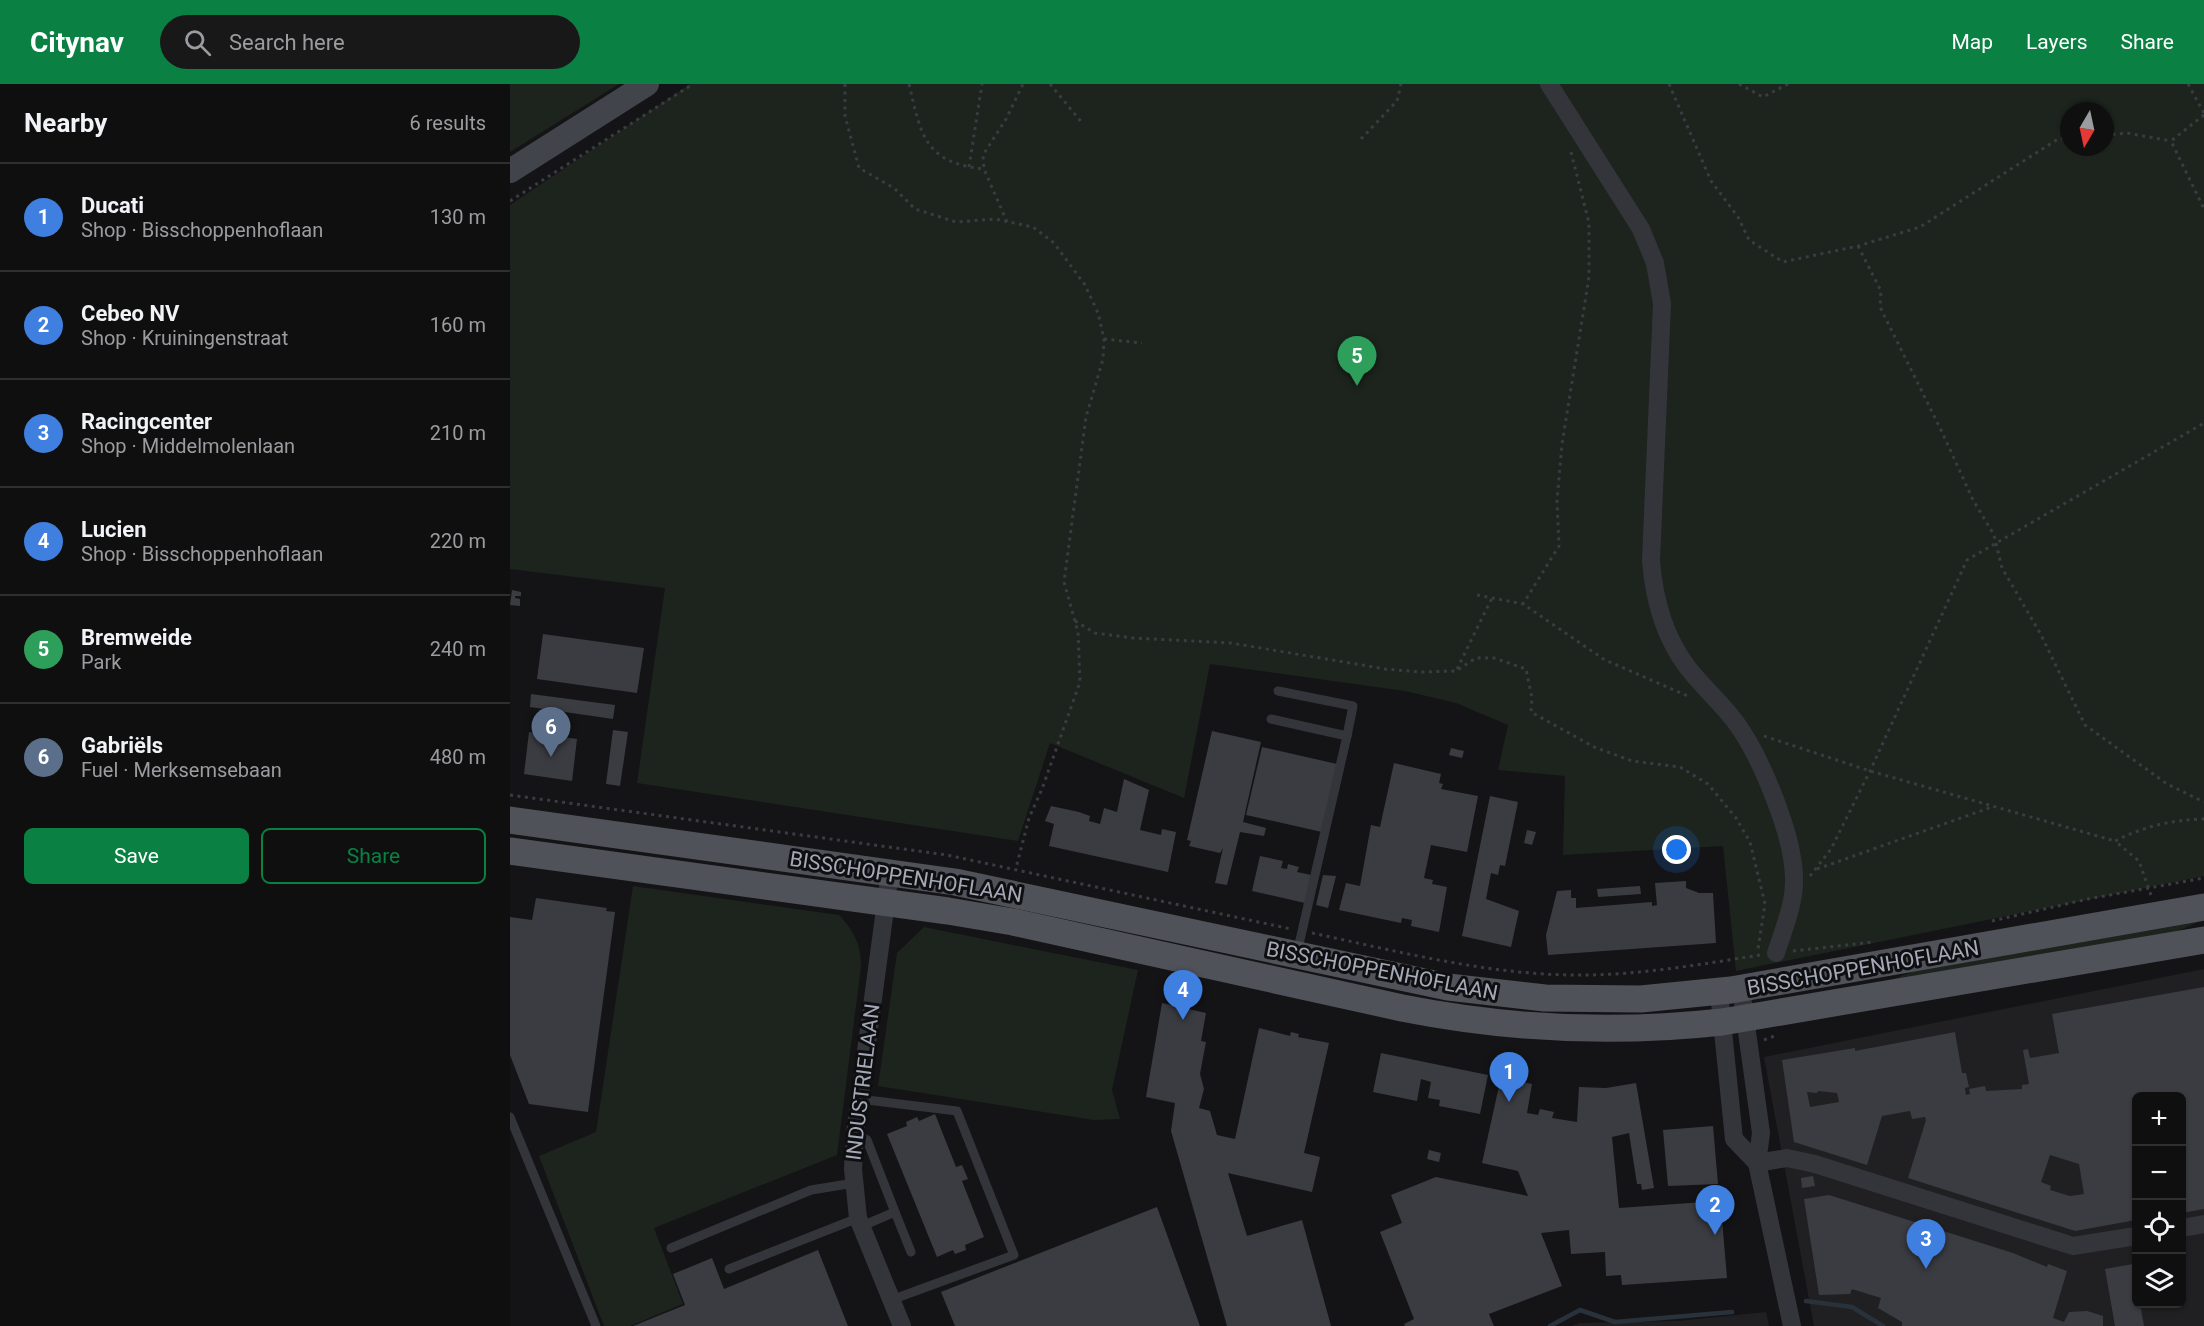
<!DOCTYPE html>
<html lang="en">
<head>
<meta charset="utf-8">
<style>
	body { margin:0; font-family:Roboto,sans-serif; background:#181819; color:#f1f3f6 }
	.controls { position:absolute; right:18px; bottom:18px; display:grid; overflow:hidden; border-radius:9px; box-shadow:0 2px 4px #0004 }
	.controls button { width:54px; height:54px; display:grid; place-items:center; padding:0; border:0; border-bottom:2px solid #2f2f30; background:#0f0f10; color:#f1f3f6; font:30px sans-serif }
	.compass { position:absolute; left:1550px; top:18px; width:54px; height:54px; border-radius:50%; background:#0f0f10; box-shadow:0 2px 4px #0004; rotate:189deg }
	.you { position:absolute; left:1167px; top:766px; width:21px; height:21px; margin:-15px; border:4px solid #fff; border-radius:50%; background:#1a73e8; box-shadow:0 0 0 9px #1a73e833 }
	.badge { display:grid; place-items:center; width:39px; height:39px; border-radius:50%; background:#0b8043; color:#fff; font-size:20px; font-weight:700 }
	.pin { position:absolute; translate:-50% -50px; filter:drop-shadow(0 2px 3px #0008) }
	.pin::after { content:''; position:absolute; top:32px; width:21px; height:18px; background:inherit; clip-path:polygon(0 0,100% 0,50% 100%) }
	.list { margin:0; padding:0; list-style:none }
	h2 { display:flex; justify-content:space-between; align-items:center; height:78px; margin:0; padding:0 24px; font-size:26px }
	h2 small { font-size:20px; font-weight:400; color:#9b9c9f }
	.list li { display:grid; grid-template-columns:39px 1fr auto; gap:18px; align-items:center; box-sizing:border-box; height:108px; padding:0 24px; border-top:2px solid #2f2f30 }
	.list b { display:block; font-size:22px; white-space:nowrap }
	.list p { margin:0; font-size:20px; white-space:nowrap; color:#9b9c9f }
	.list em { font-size:20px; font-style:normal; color:#9b9c9f }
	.actions { display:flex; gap:12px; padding:18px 24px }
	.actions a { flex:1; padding:14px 0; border:2px solid #0b8043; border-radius:9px; text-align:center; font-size:21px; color:#0b8043 }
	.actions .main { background:#0b8043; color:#fff }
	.icon { flex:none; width:33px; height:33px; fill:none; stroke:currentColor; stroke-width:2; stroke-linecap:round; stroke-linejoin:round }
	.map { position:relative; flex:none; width:1694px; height:1242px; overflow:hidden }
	header { display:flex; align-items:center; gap:36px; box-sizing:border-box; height:84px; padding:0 30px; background:#0b8043; color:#fff }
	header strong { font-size:28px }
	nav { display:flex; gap:33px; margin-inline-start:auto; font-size:21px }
	.search { width:420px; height:54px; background:#181819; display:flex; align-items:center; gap:15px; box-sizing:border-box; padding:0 21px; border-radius:33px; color:#9b9c9f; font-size:22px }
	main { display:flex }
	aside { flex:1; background:#0f0f10 }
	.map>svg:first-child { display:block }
</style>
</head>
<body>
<header>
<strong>Citynav</strong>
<div class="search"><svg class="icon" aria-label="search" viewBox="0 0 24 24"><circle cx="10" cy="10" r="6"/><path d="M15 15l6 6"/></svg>Search here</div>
<nav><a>Map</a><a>Layers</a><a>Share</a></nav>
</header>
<main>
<aside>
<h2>Nearby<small>6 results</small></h2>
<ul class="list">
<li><span class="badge" style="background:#3f7fe0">1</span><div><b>Ducati</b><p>Shop · Bisschoppenhoflaan</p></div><em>130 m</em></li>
<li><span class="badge" style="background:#3f7fe0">2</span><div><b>Cebeo NV</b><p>Shop · Kruiningenstraat</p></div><em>160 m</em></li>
<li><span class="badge" style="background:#3f7fe0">3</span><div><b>Racingcenter</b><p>Shop · Middelmolenlaan</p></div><em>210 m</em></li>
<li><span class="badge" style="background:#3f7fe0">4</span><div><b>Lucien</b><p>Shop · Bisschoppenhoflaan</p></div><em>220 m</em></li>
<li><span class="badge" style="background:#2e9e5b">5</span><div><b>Bremweide</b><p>Park</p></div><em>240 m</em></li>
<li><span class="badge" style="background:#5c6f8a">6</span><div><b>Gabriëls</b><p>Fuel · Merksemsebaan</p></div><em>480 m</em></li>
</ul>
<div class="actions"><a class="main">Save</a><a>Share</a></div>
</aside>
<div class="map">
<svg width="1694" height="1242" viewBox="0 0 1694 1242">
	<rect width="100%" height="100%" fill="#141416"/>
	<g fill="#202023" fill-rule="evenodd">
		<path d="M1694 885V1242H1304L1254 973ZM1626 1012H1672V1220H1626Z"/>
		<polygon points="1256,1228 1259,1242 1062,1242 1069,1239 1168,1237"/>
	</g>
	<g fill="#1c241d" fill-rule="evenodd">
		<polygon points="0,0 109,0 0,68"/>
		<path d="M180 0H1694V792L1226 887 1213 762 1053 771 1055 692 988 686 998 641 946 619 895 607 700 580 674 714 540 659 508 757 127 699 155 504 0 485V121ZM1559 27H1595V63H1559Z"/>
		<path d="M123 802 329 831C344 847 351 860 351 883L327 1071 144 1144 173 1220 120 1242H94L29 1072 86 1048Z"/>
		<polygon points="1694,835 1653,854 1381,896 1407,886"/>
		<polygon points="414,843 628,886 602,1006 610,1035 584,1036 368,1002 387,869"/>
	</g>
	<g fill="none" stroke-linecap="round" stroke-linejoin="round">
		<g stroke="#29313b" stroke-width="4.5">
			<polyline points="1296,1217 1342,1223 1373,1242"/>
			<polyline points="1040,1242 1070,1226 1105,1238 1222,1228"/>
		</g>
	</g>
	<g fill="#3b3c41" fill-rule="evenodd">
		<polygon points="2,506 11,508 11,512 5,512 5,514 10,515 10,522 0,521"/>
		<polygon points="33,550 134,564 127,609 27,595"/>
		<polygon points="21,610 105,621 103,635 20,623"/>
		<polygon points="103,646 118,648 110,702 96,700"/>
		<polygon points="702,647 751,658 733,738 756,744 754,752 730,748 717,801 705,799 713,764 710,769 679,762 681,757 677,756"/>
		<polygon points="19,648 67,655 62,697 14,690"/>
		<polygon points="752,663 827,680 812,748 736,731"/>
		<polygon points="941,664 954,667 952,674 939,671"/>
		<polygon points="884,679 931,690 929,699 933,700 931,705 968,712 957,768 921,761 914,794 923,796 922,800 937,803 929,848 901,842 902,836 892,834 891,839 829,826 836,799 850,802 861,741 870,743"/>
		<polygon points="614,695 639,706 630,746 651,751 652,745 666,748 658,788 539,762 544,740 535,737 541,722 569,728 580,732 579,737 590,740 594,724 607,728"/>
		<polygon points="980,712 1008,718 995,782 990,781 988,791 981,789 976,815 1009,827 1001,863 952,852"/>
		<polygon points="1017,746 1026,748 1022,761 1014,759"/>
		<polygon points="750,772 773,777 771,784 777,785 778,780 789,783 787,788 801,791 795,819 742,807"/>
		<polygon points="813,791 826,792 818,824 806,821"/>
		<polygon points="1176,797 1176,804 1189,809 1203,809 1206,859 1038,871 1036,851 1047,807 1061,806 1061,814 1066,814 1066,824 1142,818 1142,822 1147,821 1145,799"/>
		<polygon points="1130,802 1131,810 1088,813 1087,805"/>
		<polygon points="26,814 97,824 96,827 105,828 78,1028 19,1020 0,971 0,833 22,836"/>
		<path d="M1694 903V1125L1672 1129V1012H1626V1136L1565 1147 1398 1094 1416 1036 1415 1033 1402 1035 1400 1027 1372 1032 1357 1081 1284 1058 1272 976 1339 965 1345 964V967L1445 948 1452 989H1456L1459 1003 1455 1004 1456 1011 1460 1010 1459 1005 1475 1002 1476 1007 1512 1005V1001L1519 1000 1513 966 1518 965 1520 974 1549 969 1542 930ZM1308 1007 1327 1009 1329 1018 1300 1023 1297 1008 1307 1009ZM1540 1071 1569 1080 1574 1110 1560 1112 1540 1106 1541 1102 1531 1098Z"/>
		<polygon points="652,919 696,929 691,957 696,958 690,990 694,1005 689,1024 700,1027 707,1051 725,1055 749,944 780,952 781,948 789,950 788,953 819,959 794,1069 810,1073 802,1108 718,1089 737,1152 792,1136 821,1242 717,1242 661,1047 665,1019 636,1013"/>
		<polygon points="871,969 978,991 970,1030 929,1022 930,1016 918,1014 921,998 911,995 907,1017 863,1008"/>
		<polygon points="991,993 1022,1000 1017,1029 1028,1031 1030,1025 1044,1028 1042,1034 1067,1038 1069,1003 1096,1004 1126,999 1144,1104 1132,1106 1131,1100 1127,1100 1119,1049 1102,1053 1109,1124 1194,1118 1196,1136 1212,1135 1217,1194 1112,1201 1111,1191 1096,1192 1095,1168 1061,1170 1059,1146 1031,1149 1052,1202 979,1230 984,1242 895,1242 894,1240 904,1235 870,1148 892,1139 881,1111 926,1093 1018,1112 1008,1087 972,1079"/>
		<polygon points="425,1030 446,1083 452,1081 458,1095 452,1097 474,1153 455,1161 456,1166 445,1170 443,1166 427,1173 377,1050 397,1042 396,1038 407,1033 409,1037"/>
		<polygon points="1203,1042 1208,1100 1158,1102 1153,1046"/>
		<polygon points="919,1066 931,1069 929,1078 917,1075"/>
		<polygon points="1303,1092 1305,1102 1292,1104 1291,1094"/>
		<polygon points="1319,1111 1503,1169 1537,1183 1538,1180 1557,1187 1543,1234 1554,1238 1559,1228 1577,1227 1593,1232 1593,1242 1392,1242 1392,1238 1368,1224 1371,1214 1342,1205 1340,1210 1309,1211 1294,1115"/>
		<polygon points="647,1123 690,1242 445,1242 431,1208"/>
		<polygon points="308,1166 338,1242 123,1242 175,1221 163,1190 202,1174 214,1205"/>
		<polygon points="1623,1180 1626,1220 1630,1220 1634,1242 1605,1242 1595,1185"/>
	</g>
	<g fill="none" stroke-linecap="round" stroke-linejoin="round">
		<g stroke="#3a3c42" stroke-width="3" stroke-dasharray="3 4.5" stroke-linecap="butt">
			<polyline points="335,0 335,32 349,84 384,104 405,125 446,138 485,135 523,143 544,159 575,201 588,229 594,255 593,275 576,333 554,498 568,548 570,598 532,705 519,734 506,784"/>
			<path d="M399 0C411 52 415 79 474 85"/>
			<polyline points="540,0 573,40"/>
			<polyline points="1159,0 1201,97 1228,133 1239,156 1273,178 1348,162 1410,143 1548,55 1559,54"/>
			<polyline points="1229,0 1253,13 1278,0"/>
			<polyline points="1678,0 1694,29"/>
			<polyline points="1694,31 1661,57 1694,125"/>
			<polyline points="1595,51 1617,49 1661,57"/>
			<polyline points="851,55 887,17 891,0"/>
			<polyline points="1061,68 1079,139 1079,193 1052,360 1047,417 1049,462 1013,520 1095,576 1180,613"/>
			<polyline points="459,83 472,0"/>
			<polyline points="0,117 183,0"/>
			<polyline points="497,138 474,85 473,71 496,35 513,0"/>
			<polyline points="1348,162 1371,207 1370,223 1432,348 1463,416 1484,451 1492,484 1530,549 1575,641 1657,700 1694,718"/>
			<polyline points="594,255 632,259"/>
			<polyline points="967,511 1013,520"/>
			<polyline points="565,537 585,549 623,554 721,559 875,585 911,588 946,587 966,574 984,574 1016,585 1022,614 1021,628 1084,663 1122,677 1170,683 1198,700 1226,734 1240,758 1255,820 1248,865"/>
			<polyline points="947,585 982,514"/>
			<polyline points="1254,652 1360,687 1605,757"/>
			<polyline points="0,711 437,771 781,845"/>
			<polyline points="1307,785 1482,723"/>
			<polyline points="1300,792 1321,765 1360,687 1457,476 1694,339"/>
			<path d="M1641 811 1629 777 1605 757C1635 742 1661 736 1694 735"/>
			<polyline points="1482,837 1578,815 1694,794"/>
			<path d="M802 849C891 868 982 892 1073 891 1129 891 1194 880 1250 871"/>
			<polyline points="1283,867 1363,858"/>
			<polyline points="1254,956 1267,951"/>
		</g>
		<g stroke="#34353b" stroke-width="9">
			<polyline points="768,607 843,622 837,652"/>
			<polyline points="761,635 837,652 787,869"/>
			<polyline points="349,1015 447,1027 504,1171 381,1216"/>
			<polyline points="0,1033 86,1242"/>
			<polyline points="345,1049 357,1056 385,1128"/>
			<polyline points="352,1142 385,1128 401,1168"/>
			<polyline points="161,1164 301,1106 344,1099"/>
			<polyline points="219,1185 348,1134"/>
		</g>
		<g stroke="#34353b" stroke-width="18">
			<path d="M1039 0 1131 145 1145 179 1152 220 1141 477C1144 515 1155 554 1178 584 1192 602 1210 618 1224 636 1250 670 1283 750 1284 793 1285 819 1274 844 1266 869"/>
			<polyline points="380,788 345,1049 343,1085 348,1134 392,1242"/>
			<polyline points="1231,905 1251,1049 1247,1079 1282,1242"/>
			<polyline points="1209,908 1224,1055 1247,1079"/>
			<polyline points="1247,1079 1277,1074 1305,1080 1563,1162 1626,1152"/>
			<polyline points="1672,1144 1694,1140"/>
		</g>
		<polyline stroke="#42444b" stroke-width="24" points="0,87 137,0"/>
		<g stroke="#50525a" stroke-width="27">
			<polyline points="0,736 445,798 938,903 1035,914 1131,915 1221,906 1694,823"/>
			<path d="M0 767 438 827 503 838 892 924C998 945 1104 950 1212 938L1694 856"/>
		</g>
	</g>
	<g text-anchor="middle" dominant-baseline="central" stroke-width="6" stroke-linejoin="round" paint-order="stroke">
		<g font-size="21" fill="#a4a9b7" stroke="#0f0f11">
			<text transform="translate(396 793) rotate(9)">BISSCHOPPENHOFLAAN</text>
			<text transform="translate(1353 884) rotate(-10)">BISSCHOPPENHOFLAAN</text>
			<text transform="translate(872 887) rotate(11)">BISSCHOPPENHOFLAAN</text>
			<text transform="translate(353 998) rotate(-83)">INDUSTRIELAAN</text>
		</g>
	</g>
</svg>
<div class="controls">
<button>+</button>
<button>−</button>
<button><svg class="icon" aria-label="locate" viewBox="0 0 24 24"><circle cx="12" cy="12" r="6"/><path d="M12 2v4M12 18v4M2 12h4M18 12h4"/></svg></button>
<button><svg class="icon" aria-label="layers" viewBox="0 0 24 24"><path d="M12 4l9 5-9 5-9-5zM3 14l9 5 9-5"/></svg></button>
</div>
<svg class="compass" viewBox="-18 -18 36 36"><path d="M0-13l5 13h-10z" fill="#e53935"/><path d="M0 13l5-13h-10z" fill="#9b9c9f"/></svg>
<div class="you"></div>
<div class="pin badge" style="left:999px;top:1018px;background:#3f7fe0">1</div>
<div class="pin badge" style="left:1205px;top:1151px;background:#3f7fe0">2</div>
<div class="pin badge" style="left:1416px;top:1185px;background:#3f7fe0">3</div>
<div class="pin badge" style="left:673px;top:936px;background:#3f7fe0">4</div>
<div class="pin badge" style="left:847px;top:302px;background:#2e9e5b">5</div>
<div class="pin badge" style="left:41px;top:673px;background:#5c6f8a">6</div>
</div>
</main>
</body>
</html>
